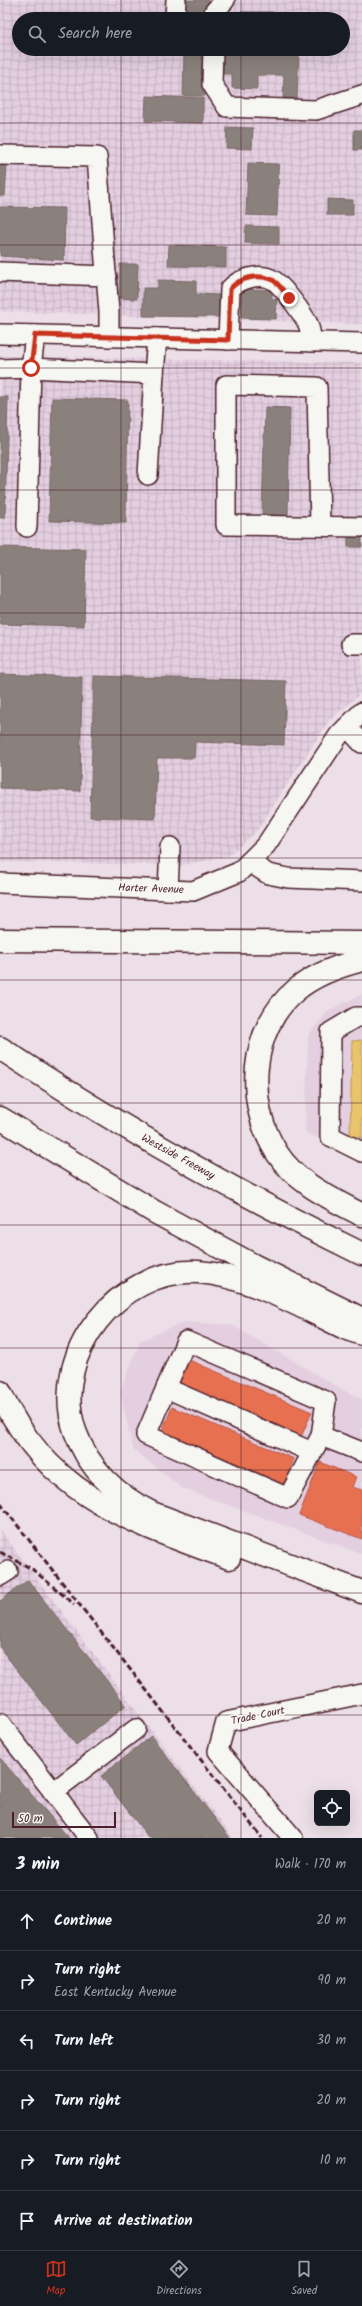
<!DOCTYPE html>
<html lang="en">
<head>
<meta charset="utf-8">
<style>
	body { margin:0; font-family:Kalam,sans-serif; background:#242831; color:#f1f3f6 }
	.controls { position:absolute; right:12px; bottom:12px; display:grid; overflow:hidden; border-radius:6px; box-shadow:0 4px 16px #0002 }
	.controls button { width:36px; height:36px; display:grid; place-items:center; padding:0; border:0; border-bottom:1px solid #363941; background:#171b24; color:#f1f3f6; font:20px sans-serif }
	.scale { position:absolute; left:12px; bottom:10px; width:104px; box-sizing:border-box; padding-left:4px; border:2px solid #4a1f2b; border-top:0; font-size:11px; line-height:14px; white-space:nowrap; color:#4a1f2b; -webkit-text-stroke:3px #f6f6f2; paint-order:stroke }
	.stop { position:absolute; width:12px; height:12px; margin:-9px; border:3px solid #c8321e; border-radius:50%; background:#fff }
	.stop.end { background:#c8321e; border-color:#fff; box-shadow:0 1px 4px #0008 }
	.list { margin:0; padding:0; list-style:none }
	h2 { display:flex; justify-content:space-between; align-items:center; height:52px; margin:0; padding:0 16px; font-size:17px }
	h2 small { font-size:13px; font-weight:400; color:#9ea1a6 }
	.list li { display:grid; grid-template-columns:26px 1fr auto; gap:12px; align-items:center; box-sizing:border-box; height:60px; padding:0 16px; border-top:1px solid #363941 }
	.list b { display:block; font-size:15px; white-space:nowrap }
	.list p { margin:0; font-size:13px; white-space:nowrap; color:#9ea1a6 }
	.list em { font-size:13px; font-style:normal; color:#9ea1a6 }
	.icon { flex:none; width:22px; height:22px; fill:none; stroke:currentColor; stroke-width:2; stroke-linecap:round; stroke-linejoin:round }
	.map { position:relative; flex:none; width:362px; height:1838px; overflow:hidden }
	.search { position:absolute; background:#171b24; box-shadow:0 4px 16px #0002; left:12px; right:12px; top:12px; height:44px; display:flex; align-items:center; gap:10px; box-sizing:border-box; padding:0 14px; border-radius:22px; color:#9ea1a6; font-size:15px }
	.sheet { height:412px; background:#171b24 }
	nav { display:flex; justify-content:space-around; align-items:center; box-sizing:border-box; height:56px; border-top:1px solid #363941; background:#171b24; font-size:11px; color:#9ea1a6 }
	nav a { display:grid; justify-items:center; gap:2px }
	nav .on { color:#c8321e }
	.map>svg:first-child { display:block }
</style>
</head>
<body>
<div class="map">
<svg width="362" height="1838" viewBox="0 0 362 1838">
	<defs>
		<pattern id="industrial-grid" width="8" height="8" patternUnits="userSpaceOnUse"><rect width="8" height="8" fill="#e4cfe0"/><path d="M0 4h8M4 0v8" fill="none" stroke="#c5b1c0"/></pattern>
	</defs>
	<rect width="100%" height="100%" fill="#ecdfe7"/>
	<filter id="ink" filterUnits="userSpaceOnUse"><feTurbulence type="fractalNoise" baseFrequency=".025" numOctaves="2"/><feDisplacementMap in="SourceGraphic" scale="8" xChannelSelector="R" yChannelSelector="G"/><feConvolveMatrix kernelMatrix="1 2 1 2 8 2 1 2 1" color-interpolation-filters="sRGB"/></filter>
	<g filter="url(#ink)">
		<g fill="#e4cfe0">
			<polygon points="362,994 362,1160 305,1132 308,1036 328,1011"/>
			<polygon points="183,1322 232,1325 345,1391 362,1399 362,1554 182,1488 133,1449 120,1392 140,1341"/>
		</g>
		<g fill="url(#industrial-grid)" fill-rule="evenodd">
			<path d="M0 0H362V324L0 311ZM19 19H343V49H19Z"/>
			<polygon points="0,356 362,363 362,692 328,722 256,832 228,856 183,865 0,862"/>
			<polygon points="0,1530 233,1838 0,1838"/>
		</g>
		<polygon fill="#e9c46a" stroke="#b99257" points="362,1040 362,1144 362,1137 350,1137 352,1041"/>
		<g fill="#e76f51" stroke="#b85746">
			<polygon points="189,1360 312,1412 301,1437 179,1384"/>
			<polygon points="172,1407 294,1459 284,1484 162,1431"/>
			<polygon points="320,1462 356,1477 352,1487 362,1490 362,1539 299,1515"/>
		</g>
		<g fill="#8a817c" stroke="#776464">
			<polygon points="185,0 208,0 207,19 185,19"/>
			<polygon points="234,12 273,12 272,19 233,19"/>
			<polygon points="184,49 207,49 205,96 183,96"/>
			<polygon points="219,49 299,49 297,98 283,98 284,75 257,75 257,89 232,88 232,74 218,74"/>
			<polygon points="146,96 203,98 203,123 145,121"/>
			<polygon points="227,127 253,128 252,149 226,148"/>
			<rect x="354" y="130" width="8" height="20"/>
			<polygon points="248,163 279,164 277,216 246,215"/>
			<polygon points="0,164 7,164 5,196 0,196"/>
			<polygon points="327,199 353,200 353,215 327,215"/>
			<polygon points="0,207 65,208 64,260 0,256"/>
			<polygon points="246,226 279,227 279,244 245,243"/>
			<polygon points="169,245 226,247 226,267 168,266"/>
			<polygon points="120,264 138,264 137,299 119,298"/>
			<polygon points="158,280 196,281 196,294 220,295 219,317 143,316 143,288 158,288"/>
			<polygon points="242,289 272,290 272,299 277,299 276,319 241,318"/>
			<polygon points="0,397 8,397 5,518 0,518"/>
			<polygon points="52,398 128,400 126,523 49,521"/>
			<polygon points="265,407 290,408 288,516 262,516"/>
			<polygon points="348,527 362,528 362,547 348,547"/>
			<polygon points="0,547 86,549 84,626 0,624"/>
			<polygon points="0,674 82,677 80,791 0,788"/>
			<polygon points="94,676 286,681 284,745 195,742 194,758 157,758 155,819 90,817"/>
			<polygon points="28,1580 126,1705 76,1745 0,1648 0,1601"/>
			<polygon points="151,1736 230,1838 149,1838 101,1776"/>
			<polygon points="0,1758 69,1838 0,1838"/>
		</g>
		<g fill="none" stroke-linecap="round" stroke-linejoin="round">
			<defs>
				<g id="minor">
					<polyline points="175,19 176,0"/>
					<polyline points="214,19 214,12 225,0"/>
					<polyline points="213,49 212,84 227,107 316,110 362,95"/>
					<polyline points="0,155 97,157 109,312 109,337"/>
					<polyline points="0,272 107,276"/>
					<polyline points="0,334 362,343"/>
					<polyline points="35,335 31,368 154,374 148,475"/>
					<path d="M228 340 230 289C239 279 260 272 273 280 282 285 303 314 308 324 310 329 311 336 312 342"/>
					<polyline points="0,369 31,368 27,527"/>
					<polyline points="154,374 157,338"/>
					<polyline points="320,526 317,387 226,385 226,525 362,527"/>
					<polyline points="351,644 362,644"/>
					<polyline points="347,727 362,743"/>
					<polyline points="249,862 268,874 288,878 362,881"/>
					<polyline points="0,883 193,891 239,872 266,845 339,735 362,712"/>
					<polyline points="168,890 170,847"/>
					<polyline points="362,1017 356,1017 331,1032 330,1136 362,1152"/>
					<polygon points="186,1341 326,1401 321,1436 288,1498 146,1435"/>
					<polyline points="166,1388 312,1452"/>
					<polyline points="321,1436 362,1452"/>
					<polyline points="0,1576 8,1571"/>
					<polyline points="0,1723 89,1838"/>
					<polyline points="53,1792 136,1729"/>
					<polyline points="293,1838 218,1751 226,1722 362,1694"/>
				</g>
				<g id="highway">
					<polyline points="0,940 362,943"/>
					<path d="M362 960C338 966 315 974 296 990 249 1029 245 1104 277 1153 296 1183 332 1199 362 1215"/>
					<path d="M0 1048C116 1125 237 1193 362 1254"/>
					<polyline points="0,1118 153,1211 253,1265 362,1319"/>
					<path d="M362 1334 347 1329C302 1308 248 1275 198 1272 118 1268 49 1355 75 1431 89 1470 116 1495 152 1513L362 1592"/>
					<path d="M0 1392C48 1496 129 1521 229 1558"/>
				</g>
			</defs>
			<use href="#minor" stroke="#4a1f2b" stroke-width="22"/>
			<use href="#highway" stroke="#4a1f2b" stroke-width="25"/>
			<use href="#minor" stroke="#f6f6f2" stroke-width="19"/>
			<use href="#highway" stroke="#f6f6f2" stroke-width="22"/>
			<g stroke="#4a1f2b" stroke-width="3" stroke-dasharray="6 3" stroke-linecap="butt">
				<polyline points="0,1503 262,1838"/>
				<polyline points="0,1552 32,1569 74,1604"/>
			</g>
		</g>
	</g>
	<g fill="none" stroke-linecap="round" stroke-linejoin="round" filter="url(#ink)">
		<path stroke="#c8321e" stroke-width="5" d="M31 368 35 335 228 340 230 289C239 278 257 274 271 279 278 282 284 292 289 298"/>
	</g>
	<path fill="none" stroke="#4a1f2b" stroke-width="1" stroke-opacity="0.55" d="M121 0V19M241 0V19M121 49V1838M241 49V1838M0 123H362M0 245H362M0 368H362M0 490H362M0 613H362M0 735H362M0 858H362M0 980H362M0 1103H362M0 1225H362M0 1348H362M0 1470H362M0 1593H362M0 1715H362"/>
	<g text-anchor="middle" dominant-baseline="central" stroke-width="4" stroke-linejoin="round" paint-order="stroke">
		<g font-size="11" fill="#4a1f2b" stroke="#f6f6f2">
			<text transform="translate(151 889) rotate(2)">Harter Avenue</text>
			<text transform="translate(178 1157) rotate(29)">Westside Freeway</text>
			<text transform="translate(258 1716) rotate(-12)">Trade Court</text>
		</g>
	</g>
</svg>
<div class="controls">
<button><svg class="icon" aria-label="locate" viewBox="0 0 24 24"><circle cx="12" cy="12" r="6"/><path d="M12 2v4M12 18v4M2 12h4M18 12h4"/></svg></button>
</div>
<div class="scale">50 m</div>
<div class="stop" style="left:31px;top:368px"></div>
<div class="stop end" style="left:289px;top:298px"></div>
<div class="search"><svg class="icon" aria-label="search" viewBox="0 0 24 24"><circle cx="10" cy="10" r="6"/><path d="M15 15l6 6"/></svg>Search here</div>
</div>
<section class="sheet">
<h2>3 min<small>Walk · 170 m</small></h2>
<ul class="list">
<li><svg class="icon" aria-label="ahead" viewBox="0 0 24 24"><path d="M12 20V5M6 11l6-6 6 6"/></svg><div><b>Continue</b></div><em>20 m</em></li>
<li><svg class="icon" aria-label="right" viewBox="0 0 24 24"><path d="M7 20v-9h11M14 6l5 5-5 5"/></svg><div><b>Turn right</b><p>East Kentucky Avenue</p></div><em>90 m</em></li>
<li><svg class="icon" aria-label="left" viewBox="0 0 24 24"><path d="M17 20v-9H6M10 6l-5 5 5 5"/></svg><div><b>Turn left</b></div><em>30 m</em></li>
<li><svg class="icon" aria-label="right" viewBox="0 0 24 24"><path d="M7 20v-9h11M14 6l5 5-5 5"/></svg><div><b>Turn right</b></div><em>20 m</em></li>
<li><svg class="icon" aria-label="right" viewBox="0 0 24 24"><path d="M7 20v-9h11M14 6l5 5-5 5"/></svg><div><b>Turn right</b></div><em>10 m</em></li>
<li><svg class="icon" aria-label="arrive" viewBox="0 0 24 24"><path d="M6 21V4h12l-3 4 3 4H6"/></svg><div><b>Arrive at destination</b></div></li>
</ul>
</section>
<nav>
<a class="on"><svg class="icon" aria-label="map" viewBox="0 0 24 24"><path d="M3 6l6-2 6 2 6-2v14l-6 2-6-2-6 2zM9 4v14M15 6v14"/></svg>Map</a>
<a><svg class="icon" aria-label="directions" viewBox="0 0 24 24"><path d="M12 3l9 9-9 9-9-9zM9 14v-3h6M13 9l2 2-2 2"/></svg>Directions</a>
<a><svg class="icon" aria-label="saved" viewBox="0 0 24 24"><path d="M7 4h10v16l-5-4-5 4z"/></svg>Saved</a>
</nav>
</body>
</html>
